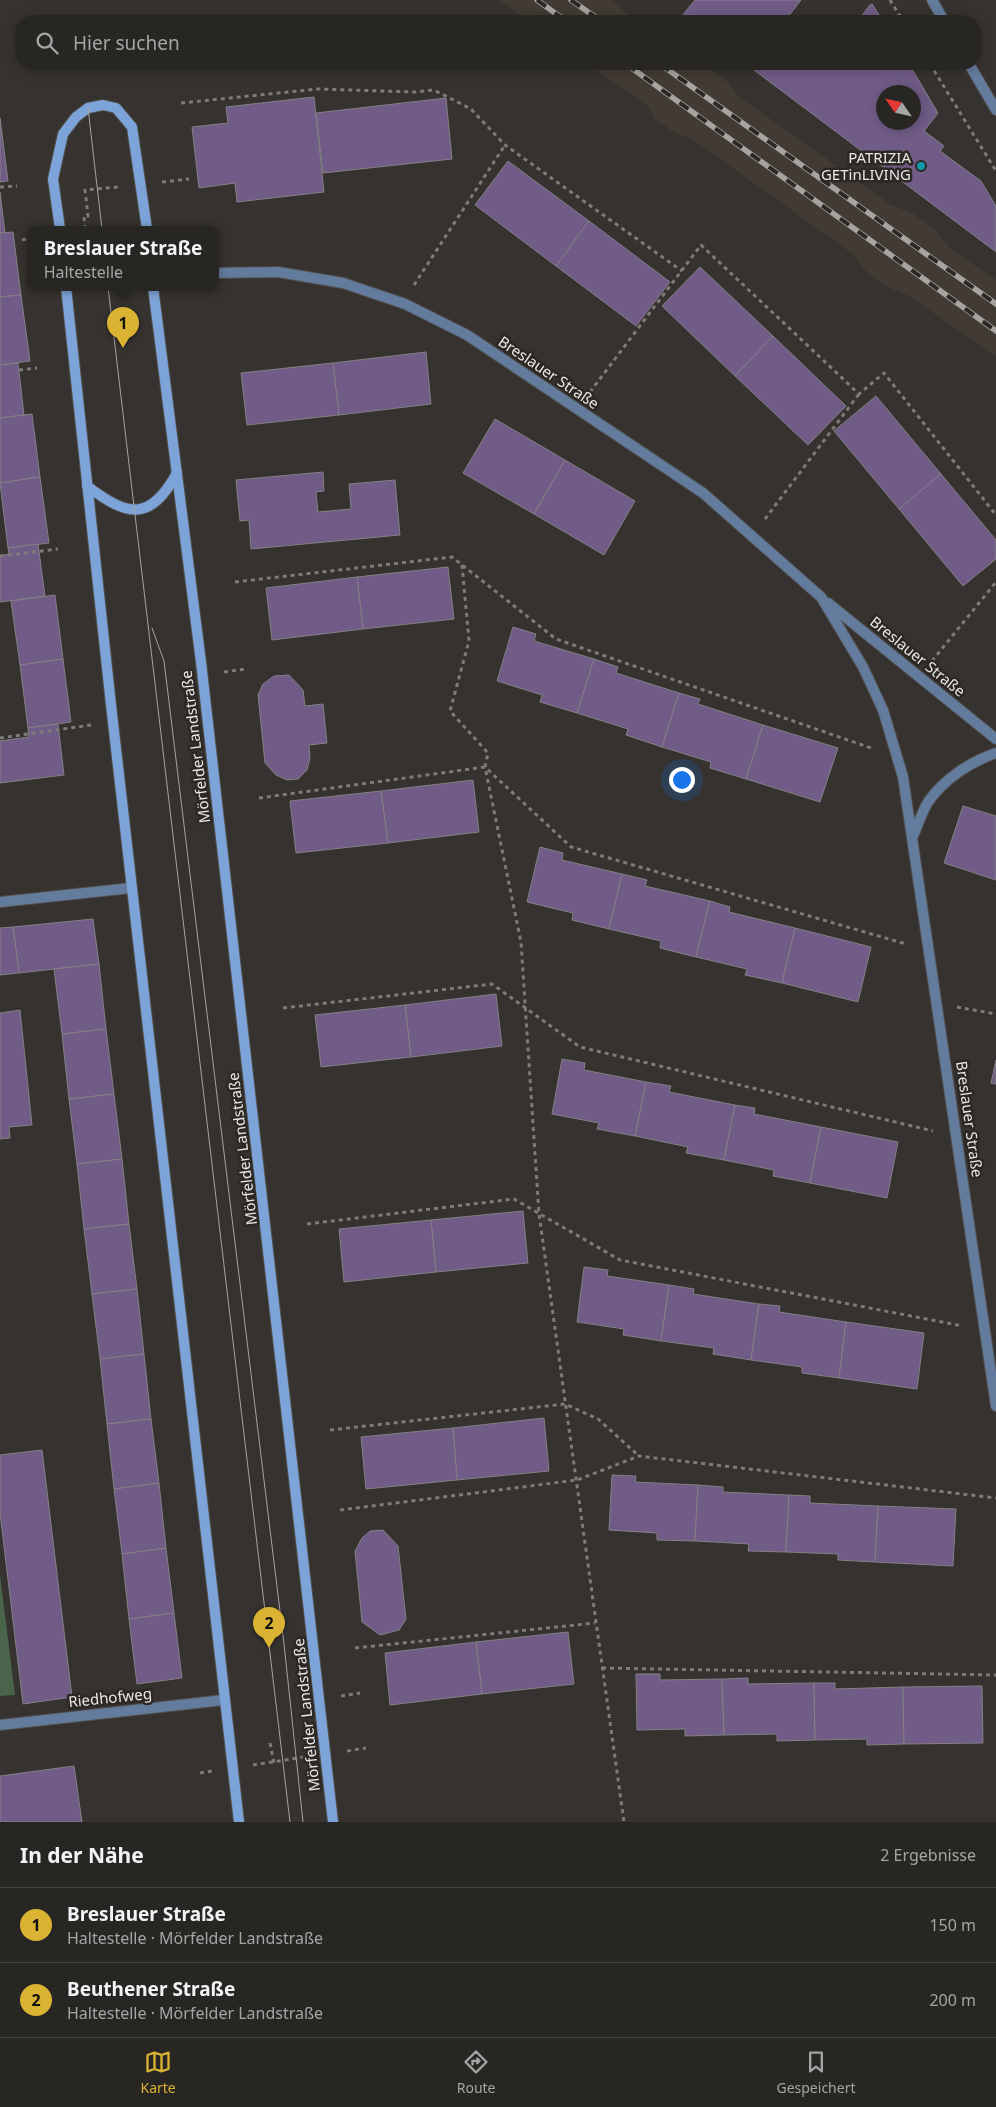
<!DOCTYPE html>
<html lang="de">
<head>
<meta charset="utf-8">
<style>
	body { margin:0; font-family:"Noto Sans",sans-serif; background:#302e2b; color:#f1f3f6 }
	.compass { position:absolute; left:876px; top:85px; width:45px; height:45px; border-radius:50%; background:#282623; box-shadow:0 2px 12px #0003; rotate:304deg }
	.you { position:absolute; left:681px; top:779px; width:18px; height:18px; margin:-12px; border:4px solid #fff; border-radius:50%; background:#1a73e8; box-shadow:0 0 0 8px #1a73e833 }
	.badge { display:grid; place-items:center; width:32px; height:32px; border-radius:50%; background:#dab333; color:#111; font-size:16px; font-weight:700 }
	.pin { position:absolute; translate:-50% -41px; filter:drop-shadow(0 1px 2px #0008) }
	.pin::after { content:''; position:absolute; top:26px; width:18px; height:15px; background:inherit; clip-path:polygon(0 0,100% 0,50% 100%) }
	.popup { position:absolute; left:27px; top:226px; width:192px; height:65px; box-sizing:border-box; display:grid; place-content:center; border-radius:10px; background:#282623; filter:drop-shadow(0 1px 4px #0005); font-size:16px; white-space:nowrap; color:#a5a5a6 }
	.popup b { font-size:19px; color:#f1f3f6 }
	.popup::after { content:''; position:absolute; left:50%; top:100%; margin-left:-10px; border:10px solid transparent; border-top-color:#282623 }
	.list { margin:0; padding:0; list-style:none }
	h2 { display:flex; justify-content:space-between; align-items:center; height:65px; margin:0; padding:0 20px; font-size:21px }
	h2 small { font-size:16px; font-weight:400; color:#a5a5a6 }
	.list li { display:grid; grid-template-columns:32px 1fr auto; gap:15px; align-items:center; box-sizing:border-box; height:75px; padding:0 20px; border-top:1px solid #444341 }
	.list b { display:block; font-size:19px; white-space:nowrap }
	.list p { margin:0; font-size:16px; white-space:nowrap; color:#a5a5a6 }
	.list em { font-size:16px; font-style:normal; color:#a5a5a6 }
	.icon { flex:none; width:28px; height:28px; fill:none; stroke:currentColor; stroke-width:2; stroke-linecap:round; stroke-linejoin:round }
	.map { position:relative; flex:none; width:996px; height:1822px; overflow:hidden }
	.search { position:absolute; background:#282623; box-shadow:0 2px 12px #0003; left:15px; right:15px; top:15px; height:55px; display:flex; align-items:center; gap:12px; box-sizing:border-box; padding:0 18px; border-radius:20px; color:#a5a5a6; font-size:19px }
	.sheet { height:215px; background:#282623 }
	nav { display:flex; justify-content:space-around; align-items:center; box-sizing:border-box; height:70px; border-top:1px solid #444341; background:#282623; font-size:14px; color:#a5a5a6 }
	nav a { display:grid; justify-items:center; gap:2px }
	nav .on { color:#dab333 }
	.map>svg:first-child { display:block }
</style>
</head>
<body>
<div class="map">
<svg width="996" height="1822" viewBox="0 0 996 1822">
	<rect width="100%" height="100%" fill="#35322f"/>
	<g fill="#423b34">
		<polygon points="500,0 612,0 635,21 529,21"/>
		<polygon points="588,64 702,64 727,81 738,96 891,205 912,213 932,227 951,249 996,280 996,357 911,297 888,287 868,274 854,255 692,139 677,134 654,119 649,107"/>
	</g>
	<polygon fill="#49644a" points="0,1575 15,1695 0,1696"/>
	<g fill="#705c86" stroke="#838185" fill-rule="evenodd">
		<polygon points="695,0 801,0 785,21 690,21 682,16"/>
		<polygon points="872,4 883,21 858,21 869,6"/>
		<path d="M746 64H909L938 113 924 131 944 146 940 151 981 181 996 206V252ZM884 92H914V122H884Z"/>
		<polygon points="314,97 324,192 237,202 235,183 199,188 192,127 228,123 226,107"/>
		<polygon points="446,98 452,159 323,173 316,113"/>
		<polygon points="0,118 8,181 0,182"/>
		<polygon points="508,161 589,221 556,266 475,205"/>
		<polygon points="0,192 5,233 0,233"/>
		<polygon points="589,221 670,282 636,326 556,266"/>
		<polygon points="13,232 21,295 0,297 0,233"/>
		<polygon points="700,267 773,336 735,376 662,306"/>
		<polygon points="21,295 30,361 0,365 0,297"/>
		<polygon points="773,336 846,406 808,445 735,376"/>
		<polygon points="426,352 431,404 339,415 333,363"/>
		<polygon points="18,363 24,415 0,418 0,365"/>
		<polygon points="333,363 339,415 247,425 241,373"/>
		<polygon points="876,396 941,474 899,509 834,431"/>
		<polygon points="32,414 40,477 0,483 0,418"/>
		<polygon points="495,419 565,460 534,514 463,473"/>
		<polygon points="565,460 635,501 604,555 534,514"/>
		<polygon points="323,472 324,491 316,492 318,512 351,509 349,484 395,480 400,535 251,549 249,520 240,521 236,480"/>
		<polygon points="941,474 996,540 996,559 963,586 899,509"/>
		<polygon points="40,477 49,543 8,548 0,483"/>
		<polygon points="38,544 45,596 0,602 0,556 9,554 8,548"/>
		<polygon points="448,567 454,619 363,629 357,577"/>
		<polygon points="357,577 363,629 272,640 266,588"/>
		<polygon points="55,595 63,659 20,665 11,601"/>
		<polygon points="513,627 536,634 534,641 594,659 577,713 540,702 542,695 497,681"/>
		<polygon points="63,659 71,722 28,728 20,665"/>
		<polygon points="594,659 618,667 616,673 679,693 662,747 626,735 628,729 577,713"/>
		<polygon points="289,675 303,690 305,706 323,704 327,743 309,745 310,758 307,770 298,779 287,780 276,775 265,763 258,695 263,684 274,676"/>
		<polygon points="679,693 700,699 698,704 763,725 746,779 710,768 711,762 662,747"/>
		<polygon points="58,724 64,775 0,783 0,741 29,737 28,728"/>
		<polygon points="763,725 838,748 820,802 746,779"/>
		<polygon points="473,780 479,832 388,843 381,791"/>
		<polygon points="381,791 388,843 296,853 290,801"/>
		<polygon points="963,806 996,816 996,880 944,863"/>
		<polygon points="540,847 563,853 562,860 622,874 609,929 572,920 573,913 527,902"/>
		<polygon points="622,874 647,880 645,886 710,901 696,957 660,948 661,941 609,929"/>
		<polygon points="710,901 730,907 729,912 795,928 782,983 745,975 747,969 696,957"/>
		<polygon points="93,919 99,964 19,973 13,927"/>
		<polygon points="13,927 19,973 0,975 0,928"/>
		<polygon points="795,928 871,947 858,1002 782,983"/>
		<polygon points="99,964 106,1029 62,1034 54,969"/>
		<polygon points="496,994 502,1046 411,1057 405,1005"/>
		<polygon points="405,1005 411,1057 321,1067 315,1015"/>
		<polygon points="20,1010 32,1125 9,1127 10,1138 0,1139 0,1013"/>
		<polygon points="106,1029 114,1094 69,1099 62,1034"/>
		<polygon points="562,1059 585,1063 584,1070 646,1082 635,1136 597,1129 599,1123 552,1114"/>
		<polygon points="996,1060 996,1084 991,1083"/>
		<polygon points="646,1082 671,1086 669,1092 735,1105 724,1160 686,1153 688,1147 635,1136"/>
		<polygon points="114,1094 122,1159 77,1164 69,1099"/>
		<polygon points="735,1105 755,1108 754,1114 821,1127 810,1183 773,1176 774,1170 724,1160"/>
		<polygon points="821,1127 898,1142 887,1198 810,1183"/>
		<polygon points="122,1159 129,1224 84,1229 77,1164"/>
		<polygon points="523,1211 528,1263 436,1272 431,1220"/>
		<polygon points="431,1220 436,1272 344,1282 339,1229"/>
		<polygon points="129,1224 137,1289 92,1294 84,1229"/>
		<polygon points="584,1267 608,1270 607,1276 669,1285 661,1341 623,1335 624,1329 577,1322"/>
		<polygon points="669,1285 694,1289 693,1294 759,1304 751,1360 713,1354 714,1348 661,1341"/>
		<polygon points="137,1289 144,1354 100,1359 92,1294"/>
		<polygon points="759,1304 780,1306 779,1312 846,1322 839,1378 802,1373 802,1367 751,1360"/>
		<polygon points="846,1322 924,1333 917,1389 839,1378"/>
		<polygon points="144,1354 151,1419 107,1424 100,1359"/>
		<polygon points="544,1418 549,1471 457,1480 453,1428"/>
		<polygon points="151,1419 159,1483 114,1489 107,1424"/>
		<polygon points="453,1428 457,1480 366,1489 361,1437"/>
		<polygon points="42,1450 72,1697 23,1704 0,1513 0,1455"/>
		<polygon points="612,1475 636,1476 635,1482 698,1485 695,1541 657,1540 657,1533 609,1530"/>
		<polygon points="159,1483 166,1548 122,1554 114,1489"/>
		<polygon points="698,1485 723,1487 723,1492 789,1495 786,1552 748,1551 749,1544 695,1541"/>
		<polygon points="789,1495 810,1496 810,1503 878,1506 875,1562 838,1560 838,1554 786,1552"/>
		<polygon points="878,1506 956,1509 953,1566 875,1562"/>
		<polygon points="383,1530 398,1546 406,1619 399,1630 380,1635 362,1622 355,1551 362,1538 370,1531"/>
		<polygon points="166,1548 174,1613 129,1619 122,1554"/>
		<polygon points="174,1613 182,1678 137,1684 129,1619"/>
		<polygon points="568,1632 574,1684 482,1694 476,1642"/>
		<polygon points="476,1642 482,1694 390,1705 385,1653"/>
		<polygon points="636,1674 660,1674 660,1680 722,1679 724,1735 685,1736 685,1729 637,1730"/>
		<polygon points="748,1678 748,1684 814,1683 815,1740 777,1741 777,1734 724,1735 722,1679"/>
		<polygon points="814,1683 835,1683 835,1689 903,1687 904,1744 867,1745 867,1739 815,1740"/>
		<polygon points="982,1686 983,1743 904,1744 903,1687"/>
		<polygon points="74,1766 82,1822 0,1822 0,1776"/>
	</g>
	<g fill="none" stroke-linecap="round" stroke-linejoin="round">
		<defs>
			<g id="street">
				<polyline points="932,0 944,21"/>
				<polyline points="969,64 996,110"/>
				<polyline points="216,273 278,272 343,283 405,304 467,335 703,493 821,597 863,667 883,710 903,777 996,1406"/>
				<polyline points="828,603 996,739"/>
				<path d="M914 834C918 824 922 812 928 802 944 779 970 762 996 753"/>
				<polyline points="0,902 131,888"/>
				<polyline points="0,1725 224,1700"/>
			</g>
			<g id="secondary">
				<polyline points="60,229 53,179 63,134 76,117 88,108 103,105 116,108 132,127 147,229"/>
				<polyline points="66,287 111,705 239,1822"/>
				<polyline points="153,287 201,662 333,1822"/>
				<path d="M87 486C128 517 150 522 177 473"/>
			</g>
		</defs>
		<use href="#street" stroke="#524f4c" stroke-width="12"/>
		<use href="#secondary" stroke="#524f4c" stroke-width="12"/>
		<g stroke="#7e7b79" stroke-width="3" stroke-dasharray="4 4" stroke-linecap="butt">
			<polyline points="890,0 903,21"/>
			<polyline points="930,64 996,171"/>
			<polyline points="181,103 318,89 415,92 434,90 471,109 505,145 682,271"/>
			<polyline points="162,182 189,179"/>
			<polyline points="0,187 17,186"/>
			<polyline points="85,229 84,216 88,216 85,190 118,187"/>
			<polyline points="22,240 31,238"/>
			<polyline points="414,285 505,145"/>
			<polyline points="19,370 37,368"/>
			<polyline points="590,392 701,245 859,394 884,373 996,515"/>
			<polyline points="765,519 859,394"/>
			<polyline points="0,556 58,549"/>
			<polyline points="462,565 469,641 450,711 488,753 485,767 521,942 539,1214 624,1822"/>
			<polyline points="235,582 452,557 556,639 871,748"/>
			<polyline points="932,661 996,582"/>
			<polyline points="224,672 245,669"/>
			<polyline points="0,738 91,725"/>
			<polyline points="259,798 485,767 571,847 906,944"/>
			<polyline points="957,1007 996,1014"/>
			<polyline points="283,1008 492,984 580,1047 933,1131"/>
			<polyline points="307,1224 514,1199 620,1260 963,1326"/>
			<polyline points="330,1430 565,1404 598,1419 639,1456"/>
			<polyline points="340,1510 577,1480 639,1456 996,1498"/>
			<polyline points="355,1648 595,1623"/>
			<polyline points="602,1668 996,1675"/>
			<polyline points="341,1696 360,1693"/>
			<polyline points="270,1743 274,1763"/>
			<polyline points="347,1751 366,1748"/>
			<polyline points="253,1765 304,1757"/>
			<polyline points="200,1773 212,1771"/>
		</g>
		<use href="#street" stroke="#637b9c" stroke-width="10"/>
		<use href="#secondary" stroke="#7da4d8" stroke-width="10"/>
		<g stroke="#a6a3a1" stroke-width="1">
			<polyline points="88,108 102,229"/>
			<polyline points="108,287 290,1822"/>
			<polyline points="152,628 164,661 284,1644 303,1822"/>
		</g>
		<defs>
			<g id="rail">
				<polyline points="537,0 566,21"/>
				<polyline points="571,0 601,21"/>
				<polyline points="626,64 996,331"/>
				<polyline points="660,64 996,304"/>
			</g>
		</defs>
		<use href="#rail" stroke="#a6a3a1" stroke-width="5.5"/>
		<use href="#rail" stroke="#2b2825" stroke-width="4" stroke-dasharray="11" stroke-linecap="butt"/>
	</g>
	<circle fill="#0f9aa8" stroke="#2b2825" stroke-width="2" cx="921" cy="166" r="5"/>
	<g text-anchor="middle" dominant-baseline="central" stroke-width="5" stroke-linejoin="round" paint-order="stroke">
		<g font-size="15" fill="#e9e7e5" stroke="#2b2825" text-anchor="end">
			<text x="911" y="157">PATRIZIA<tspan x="911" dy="17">GETinLIVING</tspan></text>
		</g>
		<g font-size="15" fill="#e9e7e5" stroke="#2b2825">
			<text transform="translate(549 372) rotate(34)">Breslauer Straße</text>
			<text transform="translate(918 656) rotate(39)">Breslauer Straße</text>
			<text transform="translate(195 747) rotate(-97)">Mörfelder Landstraße</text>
			<text transform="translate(970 1119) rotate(82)">Breslauer Straße</text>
			<text transform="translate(242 1149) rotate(-97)">Mörfelder Landstraße</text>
			<text transform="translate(110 1697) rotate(-6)">Riedhofweg</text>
			<text transform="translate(306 1715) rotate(-96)">Mörfelder Landstraße</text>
		</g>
	</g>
</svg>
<svg class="compass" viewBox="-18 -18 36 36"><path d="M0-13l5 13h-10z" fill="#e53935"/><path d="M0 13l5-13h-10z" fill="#a5a5a6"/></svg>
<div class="you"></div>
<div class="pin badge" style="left:123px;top:348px">1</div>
<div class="popup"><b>Breslauer Straße</b>Haltestelle</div>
<div class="pin badge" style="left:269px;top:1648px">2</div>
<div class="search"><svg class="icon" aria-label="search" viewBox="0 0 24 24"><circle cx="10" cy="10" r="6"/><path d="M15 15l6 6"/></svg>Hier suchen</div>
</div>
<section class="sheet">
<h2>In der Nähe<small>2 Ergebnisse</small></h2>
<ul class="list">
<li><span class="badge">1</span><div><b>Breslauer Straße</b><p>Haltestelle · Mörfelder Landstraße</p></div><em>150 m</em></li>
<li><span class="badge">2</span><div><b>Beuthener Straße</b><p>Haltestelle · Mörfelder Landstraße</p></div><em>200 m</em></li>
</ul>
</section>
<nav>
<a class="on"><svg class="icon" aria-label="map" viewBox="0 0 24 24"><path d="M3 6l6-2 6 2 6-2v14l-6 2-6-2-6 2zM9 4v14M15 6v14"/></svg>Karte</a>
<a><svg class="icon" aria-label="directions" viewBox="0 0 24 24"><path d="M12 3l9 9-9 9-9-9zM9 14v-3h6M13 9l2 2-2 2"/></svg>Route</a>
<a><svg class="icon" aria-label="saved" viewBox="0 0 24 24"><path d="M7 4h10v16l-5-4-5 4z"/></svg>Gespeichert</a>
</nav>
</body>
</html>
